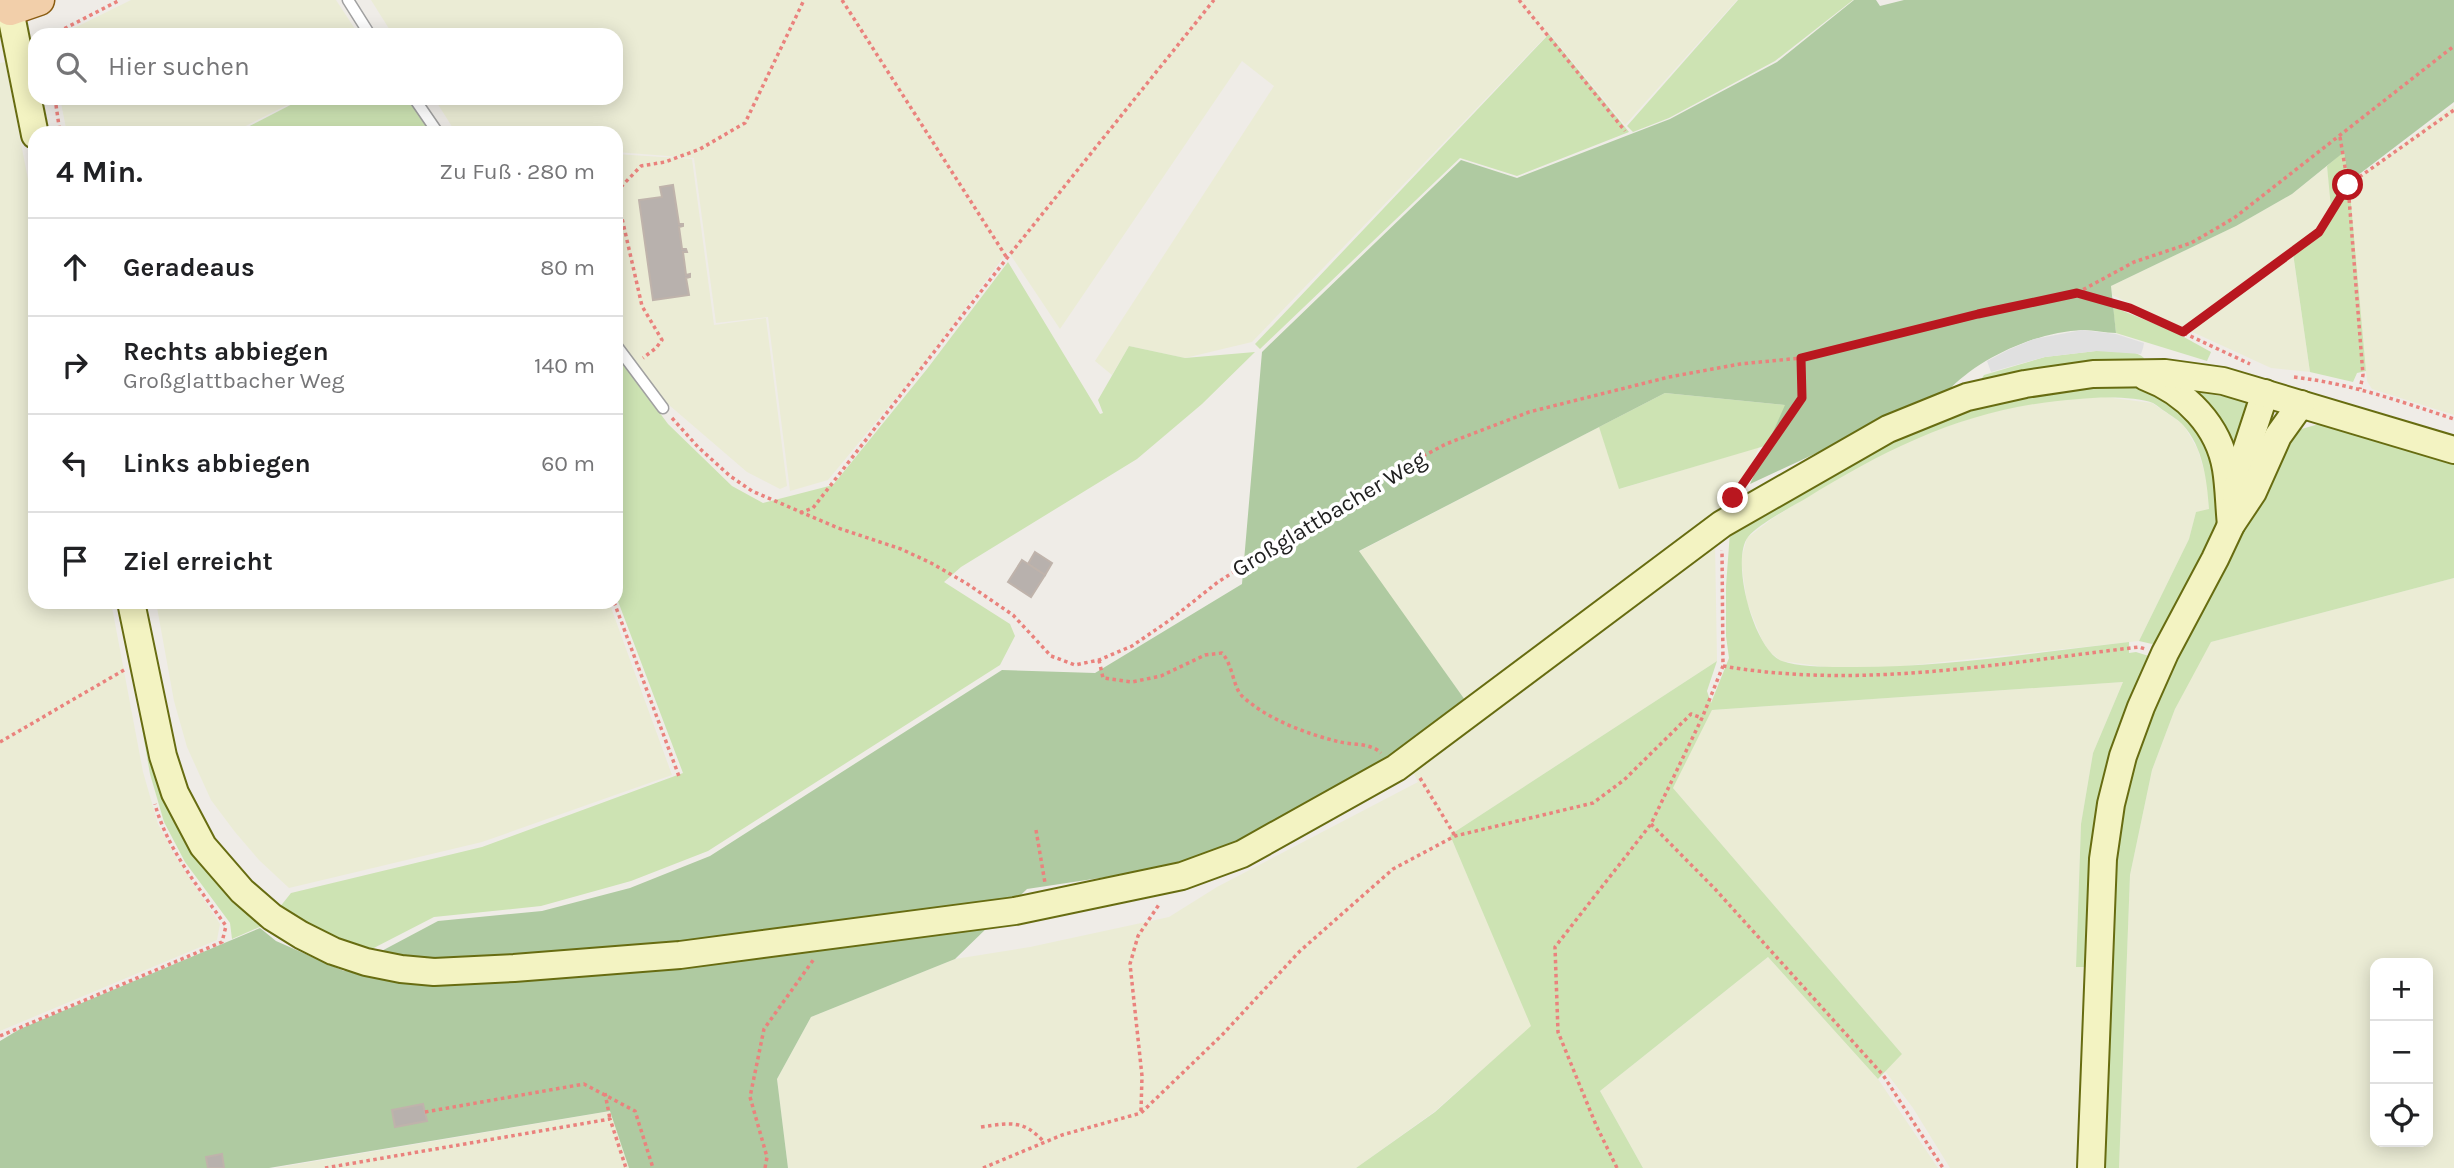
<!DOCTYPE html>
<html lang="de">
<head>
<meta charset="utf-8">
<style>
	body { margin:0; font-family:Karla,sans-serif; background:#f6f6f6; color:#202124 }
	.controls { position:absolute; right:21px; bottom:21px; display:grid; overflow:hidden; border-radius:14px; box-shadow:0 4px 18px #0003 }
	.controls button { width:63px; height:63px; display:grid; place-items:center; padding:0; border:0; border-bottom:2px solid #e0e0e0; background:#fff; color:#202124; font:35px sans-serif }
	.stop { position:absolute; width:21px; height:21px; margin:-16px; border:5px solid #b9171f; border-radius:50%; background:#fff }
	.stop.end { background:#b9171f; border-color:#fff; box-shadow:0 2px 7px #0008 }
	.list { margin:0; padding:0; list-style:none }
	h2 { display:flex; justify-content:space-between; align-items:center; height:91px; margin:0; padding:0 28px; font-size:30px }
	h2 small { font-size:23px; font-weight:400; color:#757577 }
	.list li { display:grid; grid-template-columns:46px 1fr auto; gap:21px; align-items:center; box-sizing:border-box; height:98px; padding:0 28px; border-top:2px solid #e0e0e0 }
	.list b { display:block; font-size:26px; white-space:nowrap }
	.list p { margin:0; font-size:23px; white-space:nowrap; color:#757577 }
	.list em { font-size:23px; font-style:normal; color:#757577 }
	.icon { flex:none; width:38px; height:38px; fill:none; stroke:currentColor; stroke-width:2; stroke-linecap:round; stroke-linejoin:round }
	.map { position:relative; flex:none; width:2454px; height:1168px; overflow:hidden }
	.search { position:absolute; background:#fff; box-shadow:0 4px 18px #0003; left:28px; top:28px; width:595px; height:77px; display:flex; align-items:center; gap:18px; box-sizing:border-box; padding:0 24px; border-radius:21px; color:#757577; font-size:26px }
	.panel { position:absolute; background:#fff; box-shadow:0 4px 18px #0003; left:28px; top:126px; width:595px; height:483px; border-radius:21px }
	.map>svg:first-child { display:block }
</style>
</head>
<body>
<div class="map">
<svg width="2454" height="1168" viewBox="0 0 2454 1168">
	<rect width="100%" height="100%" fill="#efece7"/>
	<g fill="#ebecd5" fill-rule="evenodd">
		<polygon points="131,0 336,0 359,35 60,35"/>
		<polygon points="371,0 1737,0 1625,125 1549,33 1252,342 1185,358 1129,346 1112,375 1095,361 1274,86 1242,61 1060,329 1008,251 923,365 828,480 790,491 768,317 716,323 694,158 616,152 616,133 456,133 434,98 616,98 616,35 393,35"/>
		<polygon points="5,62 35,215 35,602 111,602 143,772 158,824 175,856 220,924 217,940 0,1031 0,63"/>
		<polygon points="60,98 301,98 232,133 67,133"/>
		<polygon points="2454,105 2454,415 2372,389 2367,381 2348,186"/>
		<polygon points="616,154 692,159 714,325 766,318 787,486 780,489 747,472 633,374 616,351"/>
		<polygon points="2327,166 2333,218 2292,247 2310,372 2271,368 2112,295 2111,286 2236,226 2292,194"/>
		<polygon points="2105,397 2152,403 2183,424 2198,450 2207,481 2209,510 2196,512 2189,539 2139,641 1895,667 1826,667 1781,661 1769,651 1762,640 1747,603 1741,560 1747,538 1773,518 1856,467 1918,436 1984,414 2041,401"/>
		<polygon points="1599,427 1620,489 1759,447 1735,505 1465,700 1358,552"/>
		<polygon points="1715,542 1717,661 1450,835 1532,1026 1434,1112 1356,1168 788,1168 777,1079 811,1017 955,959 1030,947 1169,917 1217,887 1418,782 1413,772"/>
		<path d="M2454 578V1168H2119L2130 875 2152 770 2175 709 2197 666 2211 642ZM2375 963H2428V1142H2375Z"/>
		<polygon points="156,602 609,602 672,775 482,842 289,888 259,860 235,832 211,800 201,778 187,747 174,701"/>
		<polygon points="2123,682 2093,753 2081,824 2076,967 2088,967 2081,1168 1950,1168 1913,1108 1885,1071 1902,1054 1673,788 1712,710"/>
		<polygon points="1768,957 1878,1079 1938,1168 1643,1168 1600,1091"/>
		<polygon points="611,1111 629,1168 275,1168"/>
	</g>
	<g fill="#cde3b3">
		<polygon points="1738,0 1853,0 1775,61 1669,118 1633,132 1627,126"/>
		<polygon points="1549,34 1629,132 1517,176 1460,158 1260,349 1255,344"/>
		<polygon points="304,98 407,98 431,133 236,133"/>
		<polygon points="2344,151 2349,182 2366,371 2357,373 2353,382 2310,372 2292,246 2332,218 2327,166"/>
		<polygon points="1008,262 1100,414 1103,413 1098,400 1129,346 1185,358 1255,352 1202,404 1137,459 961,567 944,582 1010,624 1015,636 1000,665 708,851 631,881 541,906 434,917 366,952 279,908 291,893 482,847 683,773 616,596 616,354 668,424 732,486 763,503 833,485 927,369"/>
		<polygon points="2113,307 2173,331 2211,352 2207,361 2116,333"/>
		<path d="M2096 351C2111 351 2133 348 2144 358L2142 362 1985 381 1982 378 1984 375 2045 357Z"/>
		<path d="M2137 386 2163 395 2186 412 2220 469V520L2163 641 2152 644 2139 641 2189 539 2196 512 2209 509C2207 480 2203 447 2183 425 2179 420 2171 416 2166 412 2162 410 2157 405 2153 403 2136 396 2098 397 2079 399 1974 406 1894 444 1805 499 1791 507 1757 525 1748 537 1730 560 1754 651 1782 661 1801 668 1836 667 1856 667 1947 667 2038 652 2129 642V653L2136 652 2155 658 2088 967H2076L2081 824 2093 753 2123 682 1712 710 1673 788 1902 1054 1878 1079 1768 957 1600 1091 1643 1168H1356L1435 1112 1531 1026 1450 835 1717 661 1707 691 1711 703 1729 658 1726 636V586L1730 532 1853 458 1962 409 2064 387Z"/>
		<polygon points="2186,390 2249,401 2233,455"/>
		<polygon points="1665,393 1786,405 1768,445 1619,489 1599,427"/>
		<polygon points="2319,424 2346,430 2454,464 2454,578 2211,642 2175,709 2152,770 2130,875 2119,1168 2100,1168 2118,806 2152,705 2275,459 2298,430"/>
		<polygon points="141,692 183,833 204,868 231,897 262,926 232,939 230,923 185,862 164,822 150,774 136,694"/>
	</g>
	<path fill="#afcaa1" d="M1854 0H1876L1880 6 1904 0H2454V102L2349 182 2344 152 2292 194 2236 226 2111 286 2116 333C2105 333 2094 330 2083 330 2036 332 1978 358 1947 392L1750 484 1785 405 1665 393 1359 551 1465 700 1399 757 1239 842 1179 866 1027 889 955 959 811 1017 777 1079 788 1168H629L610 1111 269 1168H0V1041L20 1029 260 928 276 941 344 971 438 921 542 911 630 888 710 856 1002 670 1095 673 1242 584 1262 352 1461 160 1517 178 1670 119 1777 62Z"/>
	<polygon fill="#e0e0e0" points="2082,330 2116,334 2144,343 2143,348 2141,354 2096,351 2045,357 1991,372 1987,361 2010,349 2034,339"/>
	<g fill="#b8b1ad" stroke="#bfb3ab" stroke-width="2">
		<polygon points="673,185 679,224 683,224 683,226 679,227 682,249 686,249 687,252 683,252 686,275 690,274 690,277 686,278 689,295 653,300 639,200 662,197 660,187"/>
		<polygon points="1035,552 1052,563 1045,575 1028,564"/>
		<polygon points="1022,560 1045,575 1031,597 1008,582"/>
		<polygon points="423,1104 427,1121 395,1127 392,1110"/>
		<polygon points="222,1154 224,1168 208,1168 206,1157"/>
	</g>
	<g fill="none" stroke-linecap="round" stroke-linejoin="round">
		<defs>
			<g id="service">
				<polyline points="348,0 370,35"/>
				<polyline points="414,98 438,133"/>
				<polyline points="616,345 663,408"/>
			</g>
			<g id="secondary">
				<polyline points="8,0 35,135"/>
				<path d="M2146 377C2186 392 2219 426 2226 469 2229 487 2229 507 2231 525"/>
				<polyline points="2236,496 2243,460 2265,393"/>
				<polyline points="131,602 163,756 175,793 203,846 242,891 272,917 301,935 333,951 366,962 401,969 434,972 514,968 680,955 1015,911 1182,876 1242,854 1396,768 1722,524 1888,429 1967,397 2025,384 2093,374 2165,373 2223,381 2454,450"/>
				<polyline points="2091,1168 2103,859 2111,804 2123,756 2141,707 2165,653 2215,559 2231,525 2253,492 2278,436 2301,404"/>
			</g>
			<polyline id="primary" points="10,10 39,0"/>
		</defs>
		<use href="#service" stroke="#a1a1a1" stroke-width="13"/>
		<use href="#secondary" stroke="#676c11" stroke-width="30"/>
		<use href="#primary" stroke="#8a5c11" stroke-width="33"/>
		<g stroke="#ea827d" stroke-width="3.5" stroke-dasharray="3.5 3.5" stroke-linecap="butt">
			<polyline points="842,0 1007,258"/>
			<polyline points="1519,0 1625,131"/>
			<polyline points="52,35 120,0"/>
			<polyline points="55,98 60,133"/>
			<polyline points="2340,137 2348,185 2363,375 2360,389"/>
			<polyline points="616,192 641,166 665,162 700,149 745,123 804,0"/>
			<polyline points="616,192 642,306 662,340 656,348 643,358"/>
			<polyline points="2077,293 2134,262 2191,243 2234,218 2454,46"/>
			<polyline points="2183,332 2319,232 2348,185 2454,110"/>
			<path d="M2294 377C2352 384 2399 401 2454 419"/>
			<polyline points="672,418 698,447 730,476 752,491 838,528 901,549 931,563 966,583 1013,615 1051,656 1075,665 1099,660 1132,646 1170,620 1218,582 1376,481 1446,444 1529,412 1669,377 1740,364 1801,358 2077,293 2130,308 2250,364"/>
			<polyline points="1740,487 1802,398 1801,358"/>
			<polyline points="800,513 813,508 1007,258 1214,0"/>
			<polyline points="614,602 680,779"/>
			<path d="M1099 660 1103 678 1132 682 1161 676 1205 655 1222 653C1233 665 1233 687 1242 696 1268 720 1307 734 1340 742 1353 745 1371 743 1381 753"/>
			<path d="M1723 666C1860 690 2002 663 2139 647L2145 649"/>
			<polyline points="0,742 124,670"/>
			<polyline points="1420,778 1455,836"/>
			<polyline points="1651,824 1715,889 1883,1075 1943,1168"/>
			<polyline points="1036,830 1045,883"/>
			<path d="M0 1036 222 942 226 926C199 888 167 849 155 804"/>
			<polyline points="605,1093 610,1119"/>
			<polyline points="1141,1111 1142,1076 1130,964 1138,936 1160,903"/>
			<polyline points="425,1112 584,1084 635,1111 653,1168"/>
			<path d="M981 1127C1010 1123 1023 1119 1044 1142"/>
			<polyline points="325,1168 610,1119 626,1168"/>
			<polyline points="765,1168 767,1157 750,1097 764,1029 814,959"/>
			<polyline points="983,1168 1062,1135 1141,1113 1223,1034 1300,951 1393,869 1455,836 1593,803 1624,780 1691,714 1702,718"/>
			<polyline points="1617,1168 1596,1125 1558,1032 1555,947 1651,824 1702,718 1723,666 1722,550"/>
		</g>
		<use href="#service" stroke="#fff" stroke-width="10"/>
		<use href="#secondary" stroke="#f3f3c2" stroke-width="26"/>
		<use href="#primary" stroke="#f2cfaa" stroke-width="30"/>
	</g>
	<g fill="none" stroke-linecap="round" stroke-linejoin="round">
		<polyline stroke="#b9171f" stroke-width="9" points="1733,498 1802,398 1801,358 1978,314 2077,293 2130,308 2183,332 2319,232 2348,185"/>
	</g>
	<g text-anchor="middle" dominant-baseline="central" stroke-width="7" stroke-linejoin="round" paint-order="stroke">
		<g font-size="23" fill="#202020" stroke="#fff">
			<text transform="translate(1329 514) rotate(-31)">Großglattbacher Weg</text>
		</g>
	</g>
</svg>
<div class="controls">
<button>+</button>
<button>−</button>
<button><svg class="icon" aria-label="locate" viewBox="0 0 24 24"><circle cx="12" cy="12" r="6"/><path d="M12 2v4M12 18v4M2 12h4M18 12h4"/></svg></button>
</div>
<div class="stop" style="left:2348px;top:185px"></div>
<div class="stop end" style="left:1733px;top:498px"></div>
<div class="search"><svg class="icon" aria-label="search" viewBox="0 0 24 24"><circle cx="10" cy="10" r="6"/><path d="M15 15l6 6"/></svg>Hier suchen</div>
<section class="panel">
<h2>4 Min.<small>Zu Fuß · 280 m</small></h2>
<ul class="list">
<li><svg class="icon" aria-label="ahead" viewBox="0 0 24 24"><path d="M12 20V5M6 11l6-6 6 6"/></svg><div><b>Geradeaus</b></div><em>80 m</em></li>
<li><svg class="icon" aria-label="right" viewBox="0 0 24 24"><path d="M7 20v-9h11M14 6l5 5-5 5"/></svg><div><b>Rechts abbiegen</b><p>Großglattbacher Weg</p></div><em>140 m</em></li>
<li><svg class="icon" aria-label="left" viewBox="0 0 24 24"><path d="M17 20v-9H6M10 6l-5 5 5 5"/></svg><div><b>Links abbiegen</b></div><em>60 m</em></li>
<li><svg class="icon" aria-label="arrive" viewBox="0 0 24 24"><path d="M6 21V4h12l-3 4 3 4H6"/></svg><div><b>Ziel erreicht</b></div></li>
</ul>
</section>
</div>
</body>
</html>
